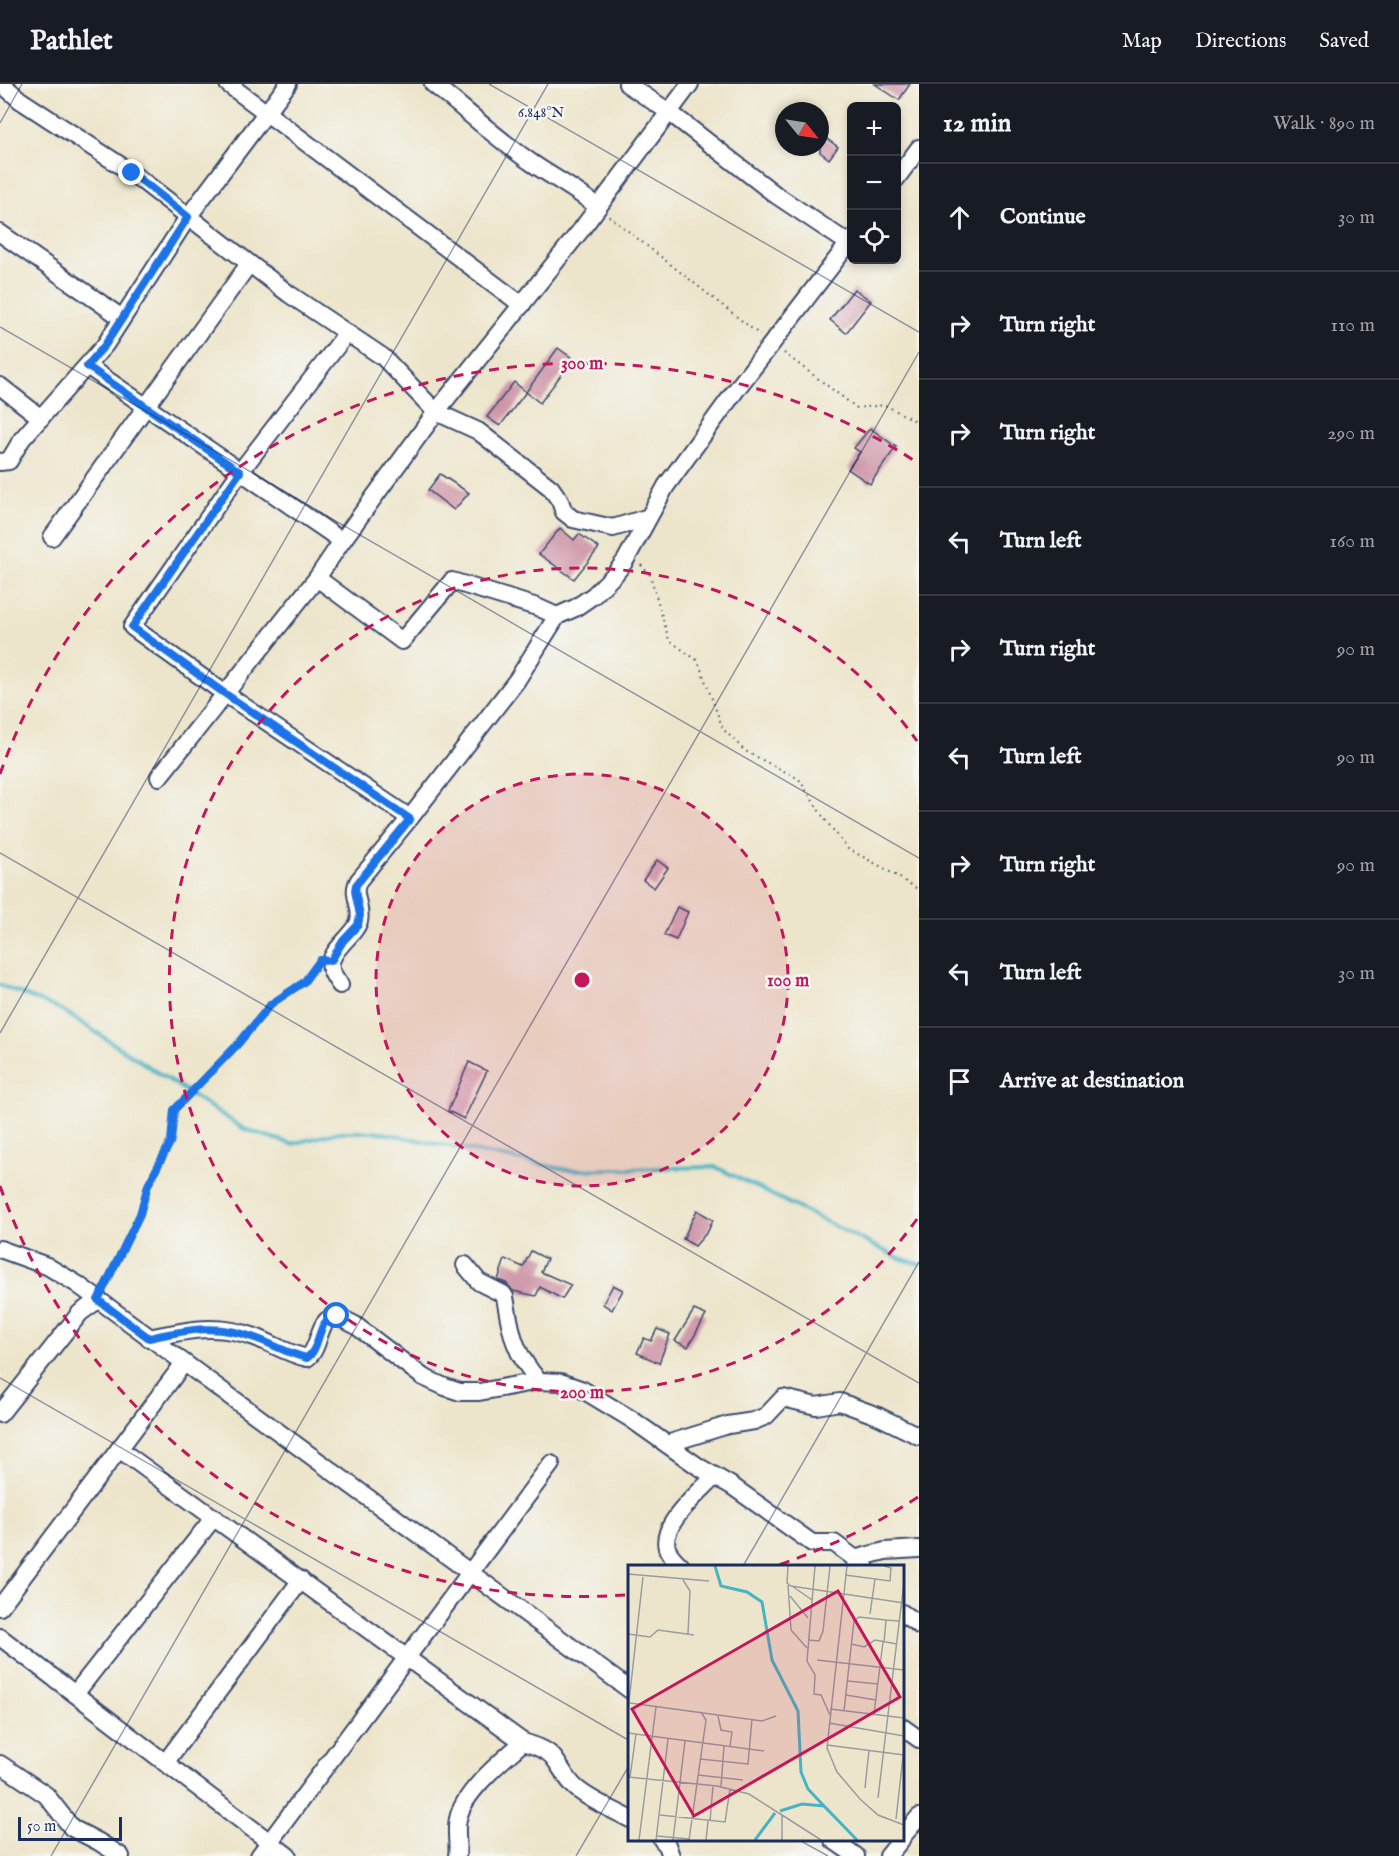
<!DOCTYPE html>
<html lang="en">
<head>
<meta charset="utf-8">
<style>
	body { margin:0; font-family:"IM FELL English",serif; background:#242831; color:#f1f3f6 }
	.controls { position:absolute; right:18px; top:18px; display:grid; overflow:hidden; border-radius:9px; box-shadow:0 3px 9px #0003 }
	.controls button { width:54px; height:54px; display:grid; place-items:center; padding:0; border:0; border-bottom:2px solid #363941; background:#171b24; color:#f1f3f6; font:30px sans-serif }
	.compass { position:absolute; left:775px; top:18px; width:54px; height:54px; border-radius:50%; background:#171b24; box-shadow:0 3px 9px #0003; rotate:120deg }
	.scale { position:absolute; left:18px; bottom:15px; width:104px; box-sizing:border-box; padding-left:6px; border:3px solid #1b2f5e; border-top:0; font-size:16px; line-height:21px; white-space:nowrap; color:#1b2f5e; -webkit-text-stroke:4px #f6f6f2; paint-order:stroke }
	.stop { position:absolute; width:18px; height:18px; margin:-14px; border:4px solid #1a73e8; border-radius:50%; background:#fff }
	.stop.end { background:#1a73e8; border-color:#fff; box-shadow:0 2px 6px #0008 }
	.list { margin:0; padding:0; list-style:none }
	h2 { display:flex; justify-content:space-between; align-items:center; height:78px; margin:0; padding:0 24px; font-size:26px }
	h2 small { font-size:20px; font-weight:400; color:#9ea1a6 }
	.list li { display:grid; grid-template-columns:39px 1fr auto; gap:18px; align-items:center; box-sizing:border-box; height:108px; padding:0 24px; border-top:2px solid #363941 }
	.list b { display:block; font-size:22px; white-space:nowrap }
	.list em { font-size:20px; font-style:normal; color:#9ea1a6 }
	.icon { flex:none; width:33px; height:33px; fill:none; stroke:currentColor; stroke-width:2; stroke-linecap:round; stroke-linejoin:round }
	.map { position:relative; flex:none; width:919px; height:1772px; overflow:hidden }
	header { display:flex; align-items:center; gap:36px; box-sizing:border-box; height:84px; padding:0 30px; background:#171b24; border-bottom:2px solid #363941 }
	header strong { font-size:28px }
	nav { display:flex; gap:33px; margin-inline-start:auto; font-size:21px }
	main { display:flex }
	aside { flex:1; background:#171b24 }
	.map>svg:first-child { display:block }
</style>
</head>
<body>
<header>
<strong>Pathlet</strong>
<nav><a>Map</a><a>Directions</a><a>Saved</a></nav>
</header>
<main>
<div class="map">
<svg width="919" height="1772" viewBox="0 0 919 1772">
	<rect width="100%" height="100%" fill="#f6f6f2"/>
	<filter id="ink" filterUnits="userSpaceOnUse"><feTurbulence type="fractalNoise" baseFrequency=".0167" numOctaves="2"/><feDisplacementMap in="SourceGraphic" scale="12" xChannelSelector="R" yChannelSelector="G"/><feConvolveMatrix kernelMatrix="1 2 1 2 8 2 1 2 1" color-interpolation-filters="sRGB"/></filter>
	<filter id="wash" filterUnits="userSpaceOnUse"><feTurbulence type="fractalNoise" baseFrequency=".008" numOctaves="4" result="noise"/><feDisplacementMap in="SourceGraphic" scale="24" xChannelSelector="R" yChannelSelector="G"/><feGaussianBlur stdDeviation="1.35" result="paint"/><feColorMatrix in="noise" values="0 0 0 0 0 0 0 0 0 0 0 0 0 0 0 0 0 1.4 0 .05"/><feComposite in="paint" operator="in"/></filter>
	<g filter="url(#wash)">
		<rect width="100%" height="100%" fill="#ede5cb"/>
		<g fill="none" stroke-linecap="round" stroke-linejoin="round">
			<polyline stroke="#47b3c4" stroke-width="4" points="0,901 62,926 244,1045 292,1060 339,1048 378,1048 569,1086 716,1083 899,1174 919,1180"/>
		</g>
		<g id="blocks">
			<g fill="#ce96a8">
				<polygon points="875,0 910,0 899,16"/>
				<polygon points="820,50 838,63 829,75 820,68"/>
				<polygon points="854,205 871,217 846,249 830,236"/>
				<polygon points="558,264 573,275 540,319 526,308"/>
				<polygon points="514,298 526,308 500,342 487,333"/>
				<polygon points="870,344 896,363 870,400 848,385 860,368 854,364"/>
				<polygon points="440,390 469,409 454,426 428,406"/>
				<polygon points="560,444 574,456 579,450 599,464 574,495 539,470"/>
				<polygon points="657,776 668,784 654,804 643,796"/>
				<polygon points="677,823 688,828 676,856 664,851"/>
				<polygon points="469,978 487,987 464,1035 448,1027"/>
				<polygon points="697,1126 713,1136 708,1147 695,1162 683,1155"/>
				<polygon points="531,1167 547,1175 541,1188 571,1201 562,1215 540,1203 536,1212 513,1207 506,1199 498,1196 505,1175 523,1183"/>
				<polygon points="613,1201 623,1206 612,1226 603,1220"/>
				<polygon points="694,1226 706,1231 688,1263 675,1257"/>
				<polygon points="657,1245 670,1250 659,1279 637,1269 644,1254 651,1257"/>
			</g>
		</g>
	</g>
	<g filter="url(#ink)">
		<use href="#blocks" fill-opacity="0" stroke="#3a4a6e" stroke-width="1.5"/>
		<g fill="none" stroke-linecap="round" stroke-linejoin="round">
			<defs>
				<g id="minor">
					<polyline points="2,0 20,16 132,89 289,210 383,273 436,328 478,347 551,404 560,417 564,428 573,435 613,444 646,434"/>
					<polyline points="228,0 522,221"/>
					<path d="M433 0C466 26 497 55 532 79 554 94 577 106 598 123"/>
					<polyline points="627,0 669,28 776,111 848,159"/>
					<polyline points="896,95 919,64"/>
					<polyline points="0,149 122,234"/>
					<polyline points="347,249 240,388 132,543 224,609 410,734"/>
					<polyline points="87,282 342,457"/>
					<polyline points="0,302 41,334"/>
					<polyline points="0,378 9,377 22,355 105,261 188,133 288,0"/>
					<polyline points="52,453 249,180"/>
					<polyline points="317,494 402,557 452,497 537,523 557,532"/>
					<polyline points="159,693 317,494 342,457 436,328 581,146 690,0"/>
					<path d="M340 901C337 896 332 890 331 885 327 867 355 852 359 837 363 822 350 810 359 796L410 734 517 596 557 532 575 524 594 511 615 490 625 477 666 402 736 306 852 155"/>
					<polyline points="0,1165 47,1182 77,1200 630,1606"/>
					<path d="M465 1181 479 1198 503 1210 505 1213C511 1249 514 1269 539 1297"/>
					<path d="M149 1254C187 1246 217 1239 255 1253 273 1260 288 1270 307 1274 322 1263 316 1234 337 1232L355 1241 423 1293 445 1303 460 1308H479L539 1297 560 1298 583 1306 631 1335 699 1383 732 1402 812 1459H834L865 1482"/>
					<polyline points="0,1330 80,1229 98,1216"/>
					<polyline points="667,1360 728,1341 754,1337 766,1332 783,1314 816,1322 840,1318 878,1332 919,1352"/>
					<path d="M119 1365 523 1658C533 1661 546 1665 553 1673 561 1683 566 1695 576 1704 591 1717 612 1725 630 1735"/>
					<polyline points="854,1475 885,1467 919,1465"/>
					<path d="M681 1482C676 1477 669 1471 667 1464 660 1440 699 1409 715 1392"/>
					<polyline points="0,1523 184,1279"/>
					<polyline points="902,1529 919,1541"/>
					<polyline points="0,1553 288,1772"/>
					<polyline points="75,1610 214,1433"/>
					<polyline points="902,1643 919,1655"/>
					<polyline points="165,1679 301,1496"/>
					<polyline points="0,1680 46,1711 72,1744 99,1758 121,1772"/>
					<polyline points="902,1753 919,1733"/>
					<polyline points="662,1756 667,1761 671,1772"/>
					<polyline points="833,1756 856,1772"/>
					<polyline points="259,1772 551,1380"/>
					<path d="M457 1772C459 1760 455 1747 458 1735 463 1708 504 1675 523 1658"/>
					<polyline points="888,1772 901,1756"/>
				</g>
			</defs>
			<use href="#minor" stroke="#3a4a6e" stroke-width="20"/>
			<g stroke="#3a4a6e" stroke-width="2" stroke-dasharray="1.5 4.5" stroke-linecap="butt">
				<polyline points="609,132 760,251"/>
				<polyline points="784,269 857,324 885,321 919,339"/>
				<polyline points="641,481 650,491 669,556 698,577 723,645 745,667 799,695 823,733 848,765 882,783 919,806"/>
				<polyline points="104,1203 140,1130 148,1100 171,1057 174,1026 238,960 271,920 304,898 315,884"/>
			</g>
			<use href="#minor" stroke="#fff" stroke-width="16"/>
		</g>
	</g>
	<g fill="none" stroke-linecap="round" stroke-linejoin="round" filter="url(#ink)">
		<path stroke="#1a73e8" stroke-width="8" d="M132 89 188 133 105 261 87 282 240 388 132 543 224 609 410 735 356 801 355 807 360 831 358 841 343 857 331 877 320 876 304 898 271 920 238 960 174 1026 171 1057 148 1101 140 1130 98 1216 149 1254C187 1246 217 1239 255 1254 273 1260 288 1270 307 1274 322 1263 316 1234 337 1232"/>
	</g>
	<path fill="none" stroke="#1b2f5e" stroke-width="1.5" stroke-opacity="0.45" d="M489 0 919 248M0 39 22 0M0 243 919 774M0 769 919 1299M0 949 548 0M0 1294 630 1657M743 1482 919 1178M799 1756 828 1772M51 1772 919 268M576 1772 630 1680"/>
	<circle cx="582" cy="896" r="206" fill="#c2185b" fill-opacity=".12"/>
	<g fill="none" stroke="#c2185b" stroke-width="3" stroke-dasharray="10 8">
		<circle cx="582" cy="896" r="206"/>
		<path d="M917 1135A412 412 0 1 1 917 657"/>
		<path d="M918 1413A617 617 0 0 1 778 1481M625 1511A617 617 0 0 1 0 1102M0 690A617 617 0 0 1 918 379"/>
	</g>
	<g transform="translate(628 1481)">
		<rect width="276" height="276" fill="#ede5cb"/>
		<path fill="none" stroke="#47b3c4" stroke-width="3" d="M87 1 93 21 119 27 134 37 144 95 170 146 173 207 180 224 196 241M152 246 174 239 196 241 229 275M127 275 147 248"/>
		<path fill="none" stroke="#999c9f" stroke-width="1.5" d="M160 1 159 18 163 21 276 38M187 1 179 96 187 110 186 129 193 130 202 150M219 1 199 183 209 207 232 234 250 250 276 260M0 9 81 16M217 10 262 16 263 3 256 1M55 15 62 26 60 69M160 20 163 65 179 83M164 21 184 35M162 31 180 53M242 49 247 14M0 69 22 72 30 65 66 70M180 75 191 76 195 66 202 1M256 77 258 55 271 56M223 79 236 82 247 75 269 79M189 95 276 105M220 116 250 119M218 130 248 135M2 138 134 156 148 151M202 144 276 153M0 145 15 12M216 146 226 56 231 52 258 55M246 149 255 77M90 151 93 165 104 167 102 181M201 158 276 171M0 168 136 186M199 180 276 190M72 194 120 199 124 154M70 210 115 215M0 212 89 221 121 229 154 250V275M2 212 8 169M93 222 96 181M237 223 241 185M250 233 276 17M32 250 97 257 102 224M154 250 193 275M268 254 276 183M82 256 85 221M29 271 61 274M11 275 28 142M28 275 40 174M45 275 57 176M61 275 78 155 73 147M78 275 80 256"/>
		<path fill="#c2185b" fill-opacity="0.15" stroke="#c2185b" stroke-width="3" d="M210 26 272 132 66 251 4 144Z"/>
		<rect width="276" height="276" fill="none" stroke="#1b2f5e" stroke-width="3"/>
	</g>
	<g font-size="15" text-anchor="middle" fill="#1b2f5e" stroke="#f6f6f2" stroke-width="5" stroke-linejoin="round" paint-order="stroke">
		<text x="541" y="33">6.848°N</text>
	</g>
	<circle cx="582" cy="896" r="9" fill="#c2185b" stroke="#f6f6f2" stroke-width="3"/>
	<g font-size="18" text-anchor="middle" font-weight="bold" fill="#c2185b" stroke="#f6f6f2" stroke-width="5" stroke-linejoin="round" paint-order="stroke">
		<text x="582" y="285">300 m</text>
		<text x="788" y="902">100 m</text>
		<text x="582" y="1314">200 m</text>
	</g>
</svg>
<div class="controls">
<button>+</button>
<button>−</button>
<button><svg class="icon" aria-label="locate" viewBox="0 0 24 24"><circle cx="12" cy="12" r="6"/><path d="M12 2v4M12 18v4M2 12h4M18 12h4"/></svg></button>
</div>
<svg class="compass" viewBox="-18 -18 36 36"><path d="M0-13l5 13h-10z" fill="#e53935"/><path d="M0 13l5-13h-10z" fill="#9ea1a6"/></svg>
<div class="scale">50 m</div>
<div class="stop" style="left:337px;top:1232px"></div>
<div class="stop end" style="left:132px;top:89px"></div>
</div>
<aside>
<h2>12 min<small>Walk · 890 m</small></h2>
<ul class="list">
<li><svg class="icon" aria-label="ahead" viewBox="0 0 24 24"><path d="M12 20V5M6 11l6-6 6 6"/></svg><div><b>Continue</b></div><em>30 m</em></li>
<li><svg class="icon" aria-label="right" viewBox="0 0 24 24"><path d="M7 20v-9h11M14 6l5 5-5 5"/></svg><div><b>Turn right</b></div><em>110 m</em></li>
<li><svg class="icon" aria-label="right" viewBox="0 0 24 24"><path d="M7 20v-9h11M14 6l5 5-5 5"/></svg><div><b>Turn right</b></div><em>290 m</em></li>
<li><svg class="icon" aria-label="left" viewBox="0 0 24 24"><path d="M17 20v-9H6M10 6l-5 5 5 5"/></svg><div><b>Turn left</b></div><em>160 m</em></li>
<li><svg class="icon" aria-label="right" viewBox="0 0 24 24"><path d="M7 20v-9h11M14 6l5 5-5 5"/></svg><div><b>Turn right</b></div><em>90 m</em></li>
<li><svg class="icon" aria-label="left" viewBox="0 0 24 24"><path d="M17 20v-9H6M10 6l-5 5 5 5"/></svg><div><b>Turn left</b></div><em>90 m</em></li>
<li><svg class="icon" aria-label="right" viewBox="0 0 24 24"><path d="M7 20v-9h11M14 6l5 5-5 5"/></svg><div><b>Turn right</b></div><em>90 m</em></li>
<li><svg class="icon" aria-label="left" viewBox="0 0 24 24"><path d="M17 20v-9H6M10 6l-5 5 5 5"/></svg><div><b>Turn left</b></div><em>30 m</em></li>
<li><svg class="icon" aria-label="arrive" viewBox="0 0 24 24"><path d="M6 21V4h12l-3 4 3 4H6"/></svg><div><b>Arrive at destination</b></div></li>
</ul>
</aside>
</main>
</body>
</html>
